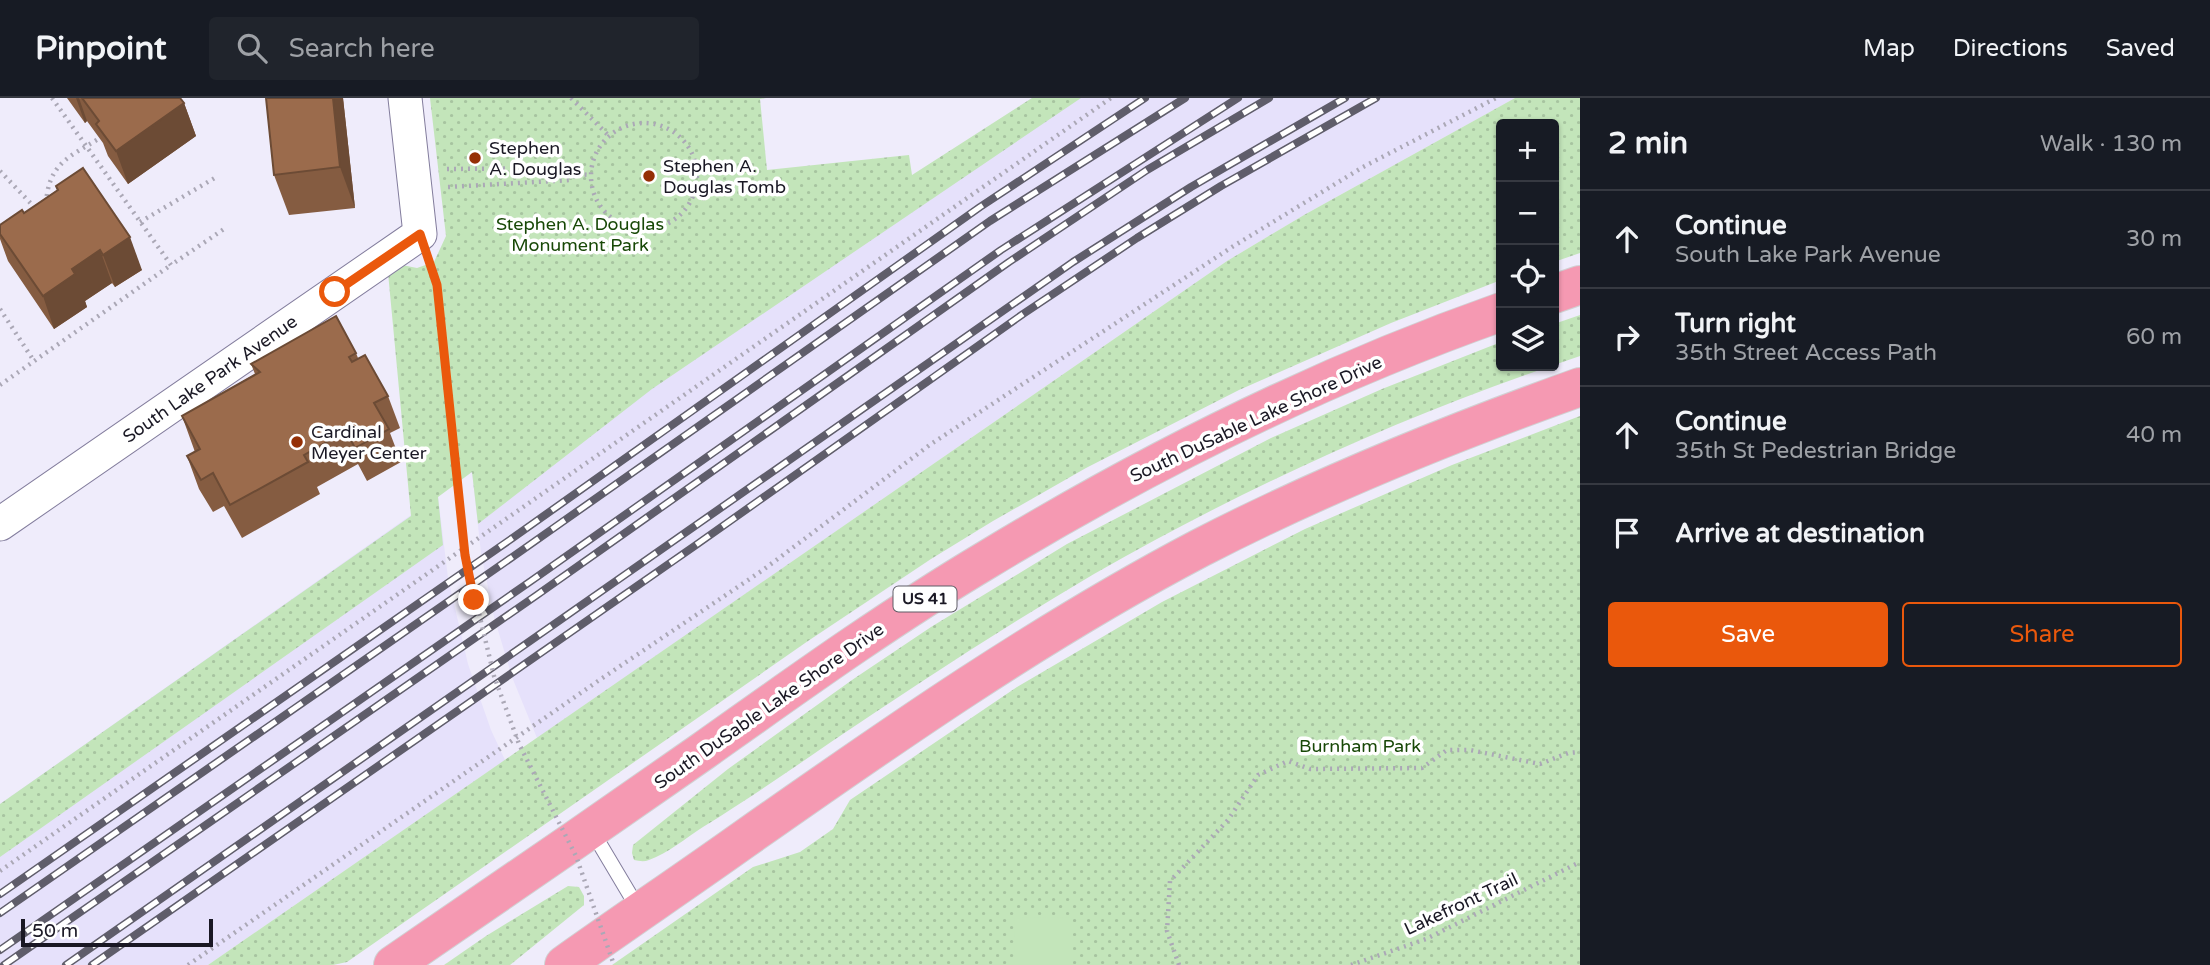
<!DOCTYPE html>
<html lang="en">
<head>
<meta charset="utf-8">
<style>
	body { margin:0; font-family:"Varela Round",sans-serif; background:#20242c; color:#f1f3f6 }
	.controls { position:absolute; right:21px; top:21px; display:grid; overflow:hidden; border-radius:7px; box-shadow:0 2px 5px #0004 }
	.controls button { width:63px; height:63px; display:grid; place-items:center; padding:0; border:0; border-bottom:2px solid #363941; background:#171b24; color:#f1f3f6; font:35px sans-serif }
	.scale { position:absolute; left:21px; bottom:18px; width:192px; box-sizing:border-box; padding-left:7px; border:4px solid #1a1824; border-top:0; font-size:19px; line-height:24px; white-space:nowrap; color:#1a1824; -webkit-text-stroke:5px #fff; paint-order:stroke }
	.stop { position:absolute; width:21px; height:21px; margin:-16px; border:5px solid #ea580c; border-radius:50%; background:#fff }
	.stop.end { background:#ea580c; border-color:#fff; box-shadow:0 2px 7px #0008 }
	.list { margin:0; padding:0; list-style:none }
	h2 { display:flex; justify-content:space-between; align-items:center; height:91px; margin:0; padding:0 28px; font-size:30px }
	h2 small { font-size:23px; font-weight:400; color:#9ea1a6 }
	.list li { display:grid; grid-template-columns:46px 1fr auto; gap:21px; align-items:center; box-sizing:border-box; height:98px; padding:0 28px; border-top:2px solid #363941 }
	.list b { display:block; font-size:26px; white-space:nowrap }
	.list p { margin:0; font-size:23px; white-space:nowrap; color:#9ea1a6 }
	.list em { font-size:23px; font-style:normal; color:#9ea1a6 }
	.actions { display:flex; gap:14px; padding:21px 28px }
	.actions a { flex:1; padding:16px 0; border:2px solid #ea580c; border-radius:7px; text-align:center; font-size:24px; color:#ea580c }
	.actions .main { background:#ea580c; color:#fff }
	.icon { flex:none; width:38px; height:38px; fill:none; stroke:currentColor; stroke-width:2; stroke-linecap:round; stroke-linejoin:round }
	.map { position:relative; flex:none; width:1580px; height:867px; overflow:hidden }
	header { display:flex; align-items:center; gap:42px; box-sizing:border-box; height:98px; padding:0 35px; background:#171b24; border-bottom:2px solid #363941 }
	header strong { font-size:33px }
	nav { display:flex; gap:38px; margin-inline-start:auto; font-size:24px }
	.search { width:490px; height:63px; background:#20242c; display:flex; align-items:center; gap:18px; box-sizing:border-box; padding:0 24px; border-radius:7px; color:#9ea1a6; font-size:26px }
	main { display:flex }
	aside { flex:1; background:#171b24 }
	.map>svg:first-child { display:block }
</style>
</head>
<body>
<header>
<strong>Pinpoint</strong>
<div class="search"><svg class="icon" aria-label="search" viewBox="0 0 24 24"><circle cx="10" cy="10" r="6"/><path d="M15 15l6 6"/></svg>Search here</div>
<nav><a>Map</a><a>Directions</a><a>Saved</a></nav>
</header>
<main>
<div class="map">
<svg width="1580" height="867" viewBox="0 0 1580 867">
	<defs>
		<pattern id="green-dots" width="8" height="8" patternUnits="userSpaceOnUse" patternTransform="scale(1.75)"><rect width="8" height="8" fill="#c3e5ba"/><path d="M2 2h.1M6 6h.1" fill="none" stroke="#a7c4a0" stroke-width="1.8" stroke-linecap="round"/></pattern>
	</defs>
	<rect width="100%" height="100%" fill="#efecfb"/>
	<g fill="#e6e1fb">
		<polygon points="1032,0 1515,0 1304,117 1227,163 537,640 512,579 494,519 481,455 472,373"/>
		<polygon points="438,398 448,480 468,566 491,632 505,662 208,867 0,867 0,706"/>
	</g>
	<g fill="url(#green-dots)">
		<polygon points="430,0 766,0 760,1 767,72 909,57 912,77 1032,0 1081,0 652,291 478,426 472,374 438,399 443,447 0,759 0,706 411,418 387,164 417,170 434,164 446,138"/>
		<polygon points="1515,0 1580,0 1580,155 1554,164 1554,26 1501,26 1501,182 1391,225 1239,292 1086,370 993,423 931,461 808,543 347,864 333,867 208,867 1227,163 1304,117"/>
		<polygon points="1580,217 1580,258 1554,267 1554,226"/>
		<path d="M1501 244V268H1551C1393 322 1239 393 1094 476 1004 529 917 586 831 644 789 673 747 702 703 729 686 740 668 755 649 762 644 764 639 763 634 762L632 755 633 747 728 671 852 582 931 529 1067 446 1271 340 1382 291Z"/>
		<polygon points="1580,318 1580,867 612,867 753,769 800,754 833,731 850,702 1017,589 1162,504 1305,431 1452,367"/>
		<polygon points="568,788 579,789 584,798 584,807 510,867 444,867 486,838"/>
	</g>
	<polygon fill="#c3e5ba" points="1015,819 1073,820 1073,867 1014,867"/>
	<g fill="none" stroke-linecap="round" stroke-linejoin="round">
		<defs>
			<polyline id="service" points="592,733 639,812"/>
			<polyline id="tertiary" points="0,426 420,136 405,0"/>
			<g id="motorway">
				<polyline points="1554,196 1580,187"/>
				<path d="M393 867C497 796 600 725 703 653 796 587 889 520 988 461 1150 363 1322 277 1501 214"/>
				<path d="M564 867C623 825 684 784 743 742 891 638 1040 534 1200 450 1322 387 1451 335 1580 289"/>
			</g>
		</defs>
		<use href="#service" stroke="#837d9d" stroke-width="16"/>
		<use href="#tertiary" stroke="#837d9d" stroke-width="35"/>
		<use href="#motorway" stroke="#d1d1d3" stroke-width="40"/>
		<g stroke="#aba8b6" stroke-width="4.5" stroke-dasharray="2 5" stroke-linecap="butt">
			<polyline points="52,0 171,167 224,131"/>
			<polyline points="571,0 609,38"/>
			<circle cx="644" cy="78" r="53"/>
			<polyline points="447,71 570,70 575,76"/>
			<polyline points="0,73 38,113"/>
			<polyline points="448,89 571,82 575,76 591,77"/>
			<path d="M46 105C49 65 69 59 100 40"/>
			<polyline points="140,124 218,78"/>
			<polyline points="430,163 437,187 454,357"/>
			<polyline points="0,211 34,263"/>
			<polyline points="0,287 171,167"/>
			<polyline points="0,773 1111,0"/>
			<polyline points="188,867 598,583 763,472 931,346 1232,149 1363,69 1496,0"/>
			<polyline points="1179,867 1167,833 1170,783 1228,722 1258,677 1288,663 1310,671 1422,670 1447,652 1470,652 1540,666 1568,655 1580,654"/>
			<polyline points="1351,867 1426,841 1580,764"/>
		</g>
		<use href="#service" stroke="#fff" stroke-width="14"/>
		<use href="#tertiary" stroke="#fff" stroke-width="33"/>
		<use href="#motorway" stroke="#f599b2" stroke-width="38"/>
		<defs>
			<g id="rail">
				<polyline points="0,796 514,439 980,109 1145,0"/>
				<polyline points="0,815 521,453 990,123 1185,0"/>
				<polyline points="0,852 531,483 1001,152 1238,0"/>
				<polyline points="4,867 537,497 1009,164 1147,72 1269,0"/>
				<polyline points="66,867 1073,164 1191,89 1345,0"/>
				<polyline points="92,867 696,447 1023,216 1137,140 1221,88 1376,0"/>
			</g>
		</defs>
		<use href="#rail" stroke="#5f5d6a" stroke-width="8"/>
		<use href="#rail" stroke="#fff" stroke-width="5" stroke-dasharray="16" stroke-linecap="butt"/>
		<polyline stroke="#aba8b6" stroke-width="4.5" stroke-dasharray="2 5" stroke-linecap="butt" points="454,357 465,457 494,578 519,646 576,758 614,867"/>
	</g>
	<g fill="#855c41">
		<polygon points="67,0 180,0 184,5 196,38 128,86 108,58 103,45 87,23 85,25"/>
		<polygon points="343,0 355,110 289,117 274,77"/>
		<polygon points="56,88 142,172 115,189 112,185 85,203 87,209 54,231 8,163 0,141 0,127 24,115 57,92"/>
		<polygon points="356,255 358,260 388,298 400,330 390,335 401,364 367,383 358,366 317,389 320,396 242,440 224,408 213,414 199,391 187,358 195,354 182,318 255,276 251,266"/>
	</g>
	<g fill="#6c4b35">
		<polygon points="76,0 79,0 87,23 85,25"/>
		<polygon points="333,0 343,0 355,110 340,69"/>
		<polygon points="184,5 196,38 128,86 116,53"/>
		<polygon points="130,139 142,172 115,189 103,157"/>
		<polygon points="100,152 112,185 85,203 87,209 54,231 43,198 72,171"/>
	</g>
	<g fill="#9b6b4c" stroke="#6c4b35" stroke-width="2">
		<polygon points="82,0 180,0 184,5 116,53 96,26 99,23"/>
		<polygon points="266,0 333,0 340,69 274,77"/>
		<polygon points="83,70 130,139 103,157 100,152 72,171 75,176 43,198 0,136 0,127 22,112 24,115 58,92 56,88"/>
		<polygon points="336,218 356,255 349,259 352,264 365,257 388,298 374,305 389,331 355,350 346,333 304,357 308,364 230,407 213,375 201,382 187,358 200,351 182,318 260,274 251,266"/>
	</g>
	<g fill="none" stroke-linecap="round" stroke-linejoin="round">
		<polyline stroke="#ea580c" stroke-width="9" points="335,194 420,136 437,187 465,457 474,502"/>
	</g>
	<g fill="#952f05" stroke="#fff" stroke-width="2.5">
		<circle cx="475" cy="60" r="7"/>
		<circle cx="649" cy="78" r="7"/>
		<circle cx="297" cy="344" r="7"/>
	</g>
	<g text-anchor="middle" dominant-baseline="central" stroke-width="7" stroke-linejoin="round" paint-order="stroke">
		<rect fill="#fff" stroke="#5f5d66" stroke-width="2" x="893.5" y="488.5" width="63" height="25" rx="5"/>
		<g font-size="16" font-weight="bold" fill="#1a1824">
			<text x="925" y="501">US 41</text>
		</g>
		<g font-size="18" fill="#1a1824" stroke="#fff" text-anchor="start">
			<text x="489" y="50">Stephen<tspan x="489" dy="21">A. Douglas</tspan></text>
			<text x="663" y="68">Stephen A.<tspan x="663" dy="21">Douglas Tomb</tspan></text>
			<text x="311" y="334">Cardinal<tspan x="311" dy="21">Meyer Center</tspan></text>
		</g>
		<g font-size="18" fill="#184807" stroke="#fff">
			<text x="580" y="126">Stephen A. Douglas<tspan x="580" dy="21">Monument Park</tspan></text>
			<text x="1360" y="648">Burnham Park</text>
		</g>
		<g font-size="18" fill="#1a1824" stroke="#fff">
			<text transform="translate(210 281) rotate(-35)">South Lake Park Avenue</text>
			<text transform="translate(1256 321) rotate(-25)">South DuSable Lake Shore Drive</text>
			<text transform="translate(769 608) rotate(-35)">South DuSable Lake Shore Drive</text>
			<text transform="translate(1461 806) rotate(-25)">Lakefront Trail</text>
		</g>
	</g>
</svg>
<div class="controls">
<button>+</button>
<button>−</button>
<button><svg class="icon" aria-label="locate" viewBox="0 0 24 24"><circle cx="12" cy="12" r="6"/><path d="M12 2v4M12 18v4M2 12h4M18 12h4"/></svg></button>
<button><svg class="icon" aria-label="layers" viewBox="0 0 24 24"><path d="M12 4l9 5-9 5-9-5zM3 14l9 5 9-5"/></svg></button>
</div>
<div class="scale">50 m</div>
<div class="stop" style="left:335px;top:194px"></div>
<div class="stop end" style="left:474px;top:502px"></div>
</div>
<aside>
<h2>2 min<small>Walk · 130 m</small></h2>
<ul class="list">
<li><svg class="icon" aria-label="ahead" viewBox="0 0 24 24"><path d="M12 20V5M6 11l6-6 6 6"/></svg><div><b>Continue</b><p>South Lake Park Avenue</p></div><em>30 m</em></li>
<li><svg class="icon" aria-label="right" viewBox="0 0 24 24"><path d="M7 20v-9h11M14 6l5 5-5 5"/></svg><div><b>Turn right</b><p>35th Street Access Path</p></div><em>60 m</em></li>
<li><svg class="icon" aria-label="ahead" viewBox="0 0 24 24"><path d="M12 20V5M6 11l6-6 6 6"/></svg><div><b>Continue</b><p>35th St Pedestrian Bridge</p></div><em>40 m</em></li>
<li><svg class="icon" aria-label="arrive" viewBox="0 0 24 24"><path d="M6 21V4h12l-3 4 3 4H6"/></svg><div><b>Arrive at destination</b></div></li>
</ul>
<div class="actions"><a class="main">Save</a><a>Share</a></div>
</aside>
</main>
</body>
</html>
